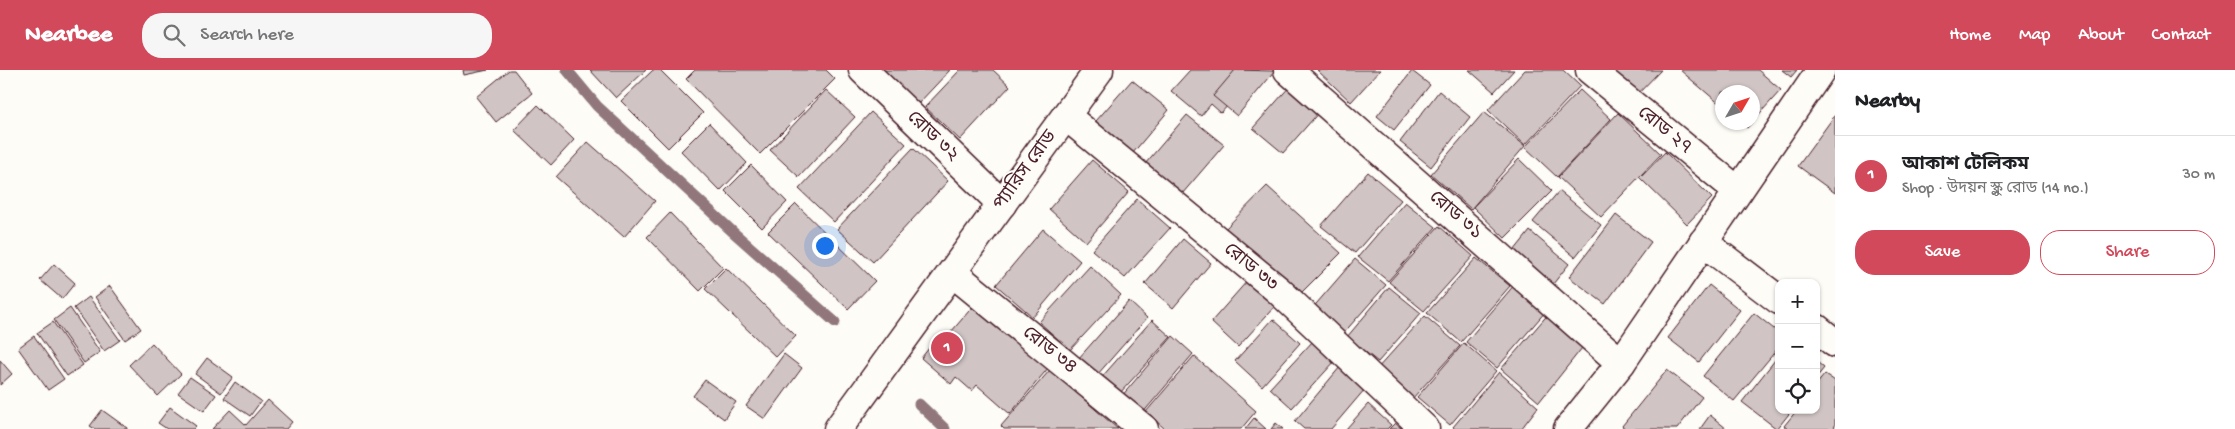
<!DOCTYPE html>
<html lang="en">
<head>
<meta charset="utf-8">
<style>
	body { margin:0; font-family:"Gochi Hand","Noto Sans Bengali",sans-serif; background:#f6f6f6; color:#202124 }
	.controls { position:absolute; right:15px; bottom:15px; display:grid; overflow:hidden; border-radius:10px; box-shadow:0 1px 4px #0004 }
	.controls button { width:45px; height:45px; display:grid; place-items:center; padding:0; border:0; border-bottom:1px solid #e0e0e0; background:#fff; color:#202124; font:25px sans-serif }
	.compass { position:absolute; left:1715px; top:15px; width:45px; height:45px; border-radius:50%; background:#fff; box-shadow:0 1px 4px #0004; rotate:51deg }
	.you { position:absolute; left:824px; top:175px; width:18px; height:18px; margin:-12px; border:4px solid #fff; border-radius:50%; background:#1a73e8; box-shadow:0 0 0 8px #1a73e833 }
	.badge { display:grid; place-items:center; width:32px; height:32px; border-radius:50%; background:#d1495b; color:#fff; font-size:16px; font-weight:700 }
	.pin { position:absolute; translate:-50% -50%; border:2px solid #fff; box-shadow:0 1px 5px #0006 }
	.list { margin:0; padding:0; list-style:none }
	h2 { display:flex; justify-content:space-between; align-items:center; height:65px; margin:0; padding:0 20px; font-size:21px }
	h2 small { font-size:16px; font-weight:400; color:#757577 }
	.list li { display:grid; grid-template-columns:32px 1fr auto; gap:15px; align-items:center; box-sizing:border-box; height:80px; padding:0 20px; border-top:1px solid #e0e0e0 }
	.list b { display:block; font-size:19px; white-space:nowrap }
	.list p { margin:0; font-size:16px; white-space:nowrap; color:#757577 }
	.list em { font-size:16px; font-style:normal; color:#757577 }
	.actions { display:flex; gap:10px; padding:15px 20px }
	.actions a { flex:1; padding:11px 0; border:1px solid #d1495b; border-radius:20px; text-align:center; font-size:18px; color:#d1495b }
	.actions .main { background:#d1495b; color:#fff }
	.icon { flex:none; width:28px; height:28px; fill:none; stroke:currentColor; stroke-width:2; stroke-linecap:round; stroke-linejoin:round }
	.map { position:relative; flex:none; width:1835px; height:359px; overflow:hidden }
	header { display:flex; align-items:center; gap:30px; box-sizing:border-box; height:70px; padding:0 25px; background:#d1495b; color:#fff }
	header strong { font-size:24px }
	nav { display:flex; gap:28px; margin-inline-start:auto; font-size:18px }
	.search { width:350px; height:45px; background:#f6f6f6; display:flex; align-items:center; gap:12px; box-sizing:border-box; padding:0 18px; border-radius:20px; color:#757577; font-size:19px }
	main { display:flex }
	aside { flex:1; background:#fff }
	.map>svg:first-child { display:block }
</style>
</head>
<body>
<header>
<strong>Nearbee</strong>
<div class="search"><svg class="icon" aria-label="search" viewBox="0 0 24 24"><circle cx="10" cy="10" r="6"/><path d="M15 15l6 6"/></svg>Search here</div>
<nav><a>Home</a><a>Map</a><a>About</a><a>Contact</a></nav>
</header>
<main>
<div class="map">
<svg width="1835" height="359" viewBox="0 0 1835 359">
	<rect width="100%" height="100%" fill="#fdfcf7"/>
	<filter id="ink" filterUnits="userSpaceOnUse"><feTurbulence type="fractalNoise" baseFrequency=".02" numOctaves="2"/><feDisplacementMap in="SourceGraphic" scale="10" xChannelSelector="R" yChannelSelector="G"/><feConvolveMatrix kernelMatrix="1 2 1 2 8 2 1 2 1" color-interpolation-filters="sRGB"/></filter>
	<g filter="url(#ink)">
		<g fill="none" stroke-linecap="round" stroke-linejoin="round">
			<g stroke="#91777b" stroke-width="11">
				<polyline points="567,0 597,36 733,162 835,252"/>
				<polyline points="919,334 945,359"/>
			</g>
		</g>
		<g fill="#d0c5c4" stroke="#4a1f2b">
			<polygon points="463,0 488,0 464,5"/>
			<polygon points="509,0 514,0 532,23 496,52 476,27"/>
			<polygon points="590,0 646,0 616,28"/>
			<polygon points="653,0 660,0 703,43 668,78 621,31"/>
			<polygon points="695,0 826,0 835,9 760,84 686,9"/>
			<polygon points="879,0 950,0 917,35"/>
			<polygon points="960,0 993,0 1010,16 960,70 925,37"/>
			<polygon points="1190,0 1259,0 1221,43 1211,34 1201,46 1171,21"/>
			<polygon points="1235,0 1275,1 1237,46 1213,26"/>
			<polygon points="1317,0 1380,0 1351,32"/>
			<polygon points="1469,0 1514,0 1494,22"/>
			<polygon points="1525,0 1563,0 1580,16 1525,75 1488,40"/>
			<polygon points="1602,0 1661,0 1632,30"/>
			<polygon points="1680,0 1758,0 1781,20 1752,52 1752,22 1722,22 1722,36"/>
			<polygon points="1782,0 1797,0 1791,7"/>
			<polygon points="1412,1 1430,15 1394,60 1377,46"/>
			<polygon points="1132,10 1169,40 1127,90 1089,59"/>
			<polygon points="1291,15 1321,40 1283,83 1253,58"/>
			<polygon points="826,20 855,47 799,107 770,80"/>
			<polygon points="1580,20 1611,49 1557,107 1525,77"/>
			<polygon points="1439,21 1470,47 1431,97 1400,72"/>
			<polygon points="538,35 574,70 551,95 514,60"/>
			<polygon points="871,42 906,74 834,152 799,119"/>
			<polygon points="1484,42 1525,76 1471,139 1431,104"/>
			<polygon points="1618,43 1661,84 1601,147 1558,107"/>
			<polygon points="1187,45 1224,75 1182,124 1145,94"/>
			<polygon points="1835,45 1835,123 1798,96"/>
			<polygon points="1741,52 1752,52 1747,58"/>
			<polygon points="709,53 747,93 720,121 681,81"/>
			<polygon points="588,72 655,131 624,167 556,107"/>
			<polygon points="913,78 948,111 873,192 837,159"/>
			<polygon points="1665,82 1712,128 1687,154 1640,108"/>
			<polygon points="1519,89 1552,121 1505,168 1473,137"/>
			<polygon points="1092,90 1129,122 1086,172 1049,139"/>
			<polygon points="751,95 787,132 762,158 725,121"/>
			<polygon points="1368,102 1401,130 1355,183 1321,156"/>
			<polygon points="1267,116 1341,183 1297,227 1224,160"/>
			<polygon points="1559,121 1601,155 1575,187 1533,152"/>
			<polygon points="1137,129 1170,158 1125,208 1092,180"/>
			<polygon points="1405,132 1436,157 1388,211 1358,187"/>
			<polygon points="796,134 875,211 848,239 768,162"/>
			<polygon points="670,143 723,198 700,221 647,167"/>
			<polygon points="1616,145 1651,172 1605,234 1569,207"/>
			<polygon points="1439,156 1473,186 1424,241 1389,212"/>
			<polygon points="1043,159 1080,191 1033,247 996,215"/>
			<polygon points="1530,161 1569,194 1553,214 1514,181"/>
			<polygon points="1183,169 1211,193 1173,238 1145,214"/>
			<polygon points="1476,188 1510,216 1461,272 1427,243"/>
			<polygon points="1355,189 1386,215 1341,266 1310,241"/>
			<polygon points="54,194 75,213 62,229 40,210"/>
			<polygon points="1090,196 1121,225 1070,280 1039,252"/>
			<polygon points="726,198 796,266 776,287 705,219"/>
			<polygon points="1248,210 1276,235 1238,277 1211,252"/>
			<polygon points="1515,214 1546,241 1497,298 1466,272"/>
			<polygon points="1709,215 1740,240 1699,292 1668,268"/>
			<polygon points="110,216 141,259 125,270 95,227"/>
			<polygon points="1389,217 1421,243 1378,292 1347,267"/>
			<polygon points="89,227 120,270 104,281 74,238"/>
			<polygon points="1129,231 1147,248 1097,305 1078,289"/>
			<polygon points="975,234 1049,297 1010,344 977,315 972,321 956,307 951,314 921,288 934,272 939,276"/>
			<polygon points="70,238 100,282 84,293 54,250"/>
			<polygon points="1550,242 1586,273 1539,332 1501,299"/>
			<polygon points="1754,243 1779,263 1779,277 1734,331 1703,306"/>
			<polygon points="1425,246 1460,276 1411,330 1376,300"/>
			<polygon points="1273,249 1300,273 1262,316 1235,291"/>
			<polygon points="1152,250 1171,267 1119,324 1101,308"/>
			<polygon points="53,252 83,295 67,306 37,263"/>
			<polygon points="34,266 64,309 48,320 18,278"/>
			<polygon points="1173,266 1193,284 1141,345 1121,327"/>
			<polygon points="1313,271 1335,291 1292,338 1270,318"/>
			<polygon points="152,273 181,304 158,326 129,295"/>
			<polygon points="1464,273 1496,301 1450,355 1417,327"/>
			<polygon points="784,284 802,298 765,349 746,336"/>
			<polygon points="1779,285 1779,340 1792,340 1777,359 1742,332"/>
			<polygon points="1194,286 1256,341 1241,359 1165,359 1146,342"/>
			<polygon points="207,288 233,307 221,323 195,304"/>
			<polygon points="0,290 12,304 0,315"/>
			<polygon points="1816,291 1824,298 1816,308"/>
			<polygon points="1340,297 1365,319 1331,359 1304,359 1295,351"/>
			<polygon points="1050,300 1118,359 1004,359 1001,356"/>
			<polygon points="1667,300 1702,327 1677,359 1626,359 1622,356"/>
			<polygon points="1499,302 1538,337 1521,359 1455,359 1453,357"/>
			<polygon points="1825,304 1835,311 1835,356 1833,359 1788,359 1784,356 1797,340 1816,340 1816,315"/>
			<polygon points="190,307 216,325 204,341 178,323"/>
			<polygon points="705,310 736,332 724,349 693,326"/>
			<polygon points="235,312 261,331 250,346 224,328"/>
			<polygon points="268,330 292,352 286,359 212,359 230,340 246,355"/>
			<polygon points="1368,334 1391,355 1387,359 1346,359"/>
			<polygon points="170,337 196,356 193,359 167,359 158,353"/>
			<polygon points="102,340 127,358 127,359 95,359 90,356"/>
			<polygon points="1710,345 1727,359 1700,359"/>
			<polygon points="1254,348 1266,359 1245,359"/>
			<polygon points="1276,353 1283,359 1271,359"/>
			<polygon points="1395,353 1402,359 1389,359"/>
		</g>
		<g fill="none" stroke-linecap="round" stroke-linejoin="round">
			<defs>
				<g id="street">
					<polyline points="863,0 1002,134"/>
					<polyline points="1288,0 1621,293"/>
					<polyline points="1590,0 1738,121"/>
					<polyline points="1066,46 1278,220 1425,359"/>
					<polyline points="1703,172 1779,230"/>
					<polyline points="953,203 1144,359"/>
					<polyline points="1816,258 1835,273"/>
					<polyline points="838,359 1099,0"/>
					<polyline points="1568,359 1621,293 1821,0"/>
				</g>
			</defs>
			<use href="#street" stroke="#4a1f2b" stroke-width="31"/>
			<use href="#street" stroke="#fdfcf7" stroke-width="28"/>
		</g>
	</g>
	<g text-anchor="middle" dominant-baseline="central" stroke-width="4" stroke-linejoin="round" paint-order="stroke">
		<g font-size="19" fill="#4a1f2b" stroke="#fdfcf7">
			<text transform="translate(1664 61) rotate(39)">রোড ২৭</text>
			<text transform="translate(932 67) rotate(44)">রোড ৩২</text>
			<text transform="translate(1026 101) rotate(-54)">প্যারিস রোড</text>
			<text transform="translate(1455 146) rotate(41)">রোড ৩১</text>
			<text transform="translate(1250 198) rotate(40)">রোড ৩৩</text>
			<text transform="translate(1049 281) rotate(39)">রোড ৩৪</text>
		</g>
	</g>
</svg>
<div class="controls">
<button>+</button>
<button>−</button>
<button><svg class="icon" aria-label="locate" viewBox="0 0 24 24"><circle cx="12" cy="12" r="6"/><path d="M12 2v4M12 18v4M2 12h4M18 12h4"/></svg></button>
</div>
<svg class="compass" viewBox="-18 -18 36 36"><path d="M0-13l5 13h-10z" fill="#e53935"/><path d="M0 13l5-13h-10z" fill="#757577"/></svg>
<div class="you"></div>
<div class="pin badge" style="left:947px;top:278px">1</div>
</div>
<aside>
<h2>Nearby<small></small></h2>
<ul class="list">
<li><span class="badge">1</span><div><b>আকাশ টেলিকম</b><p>Shop · উদয়ন স্কুল রোড (14 no.)</p></div><em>30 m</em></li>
</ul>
<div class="actions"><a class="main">Save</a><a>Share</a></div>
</aside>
</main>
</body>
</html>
